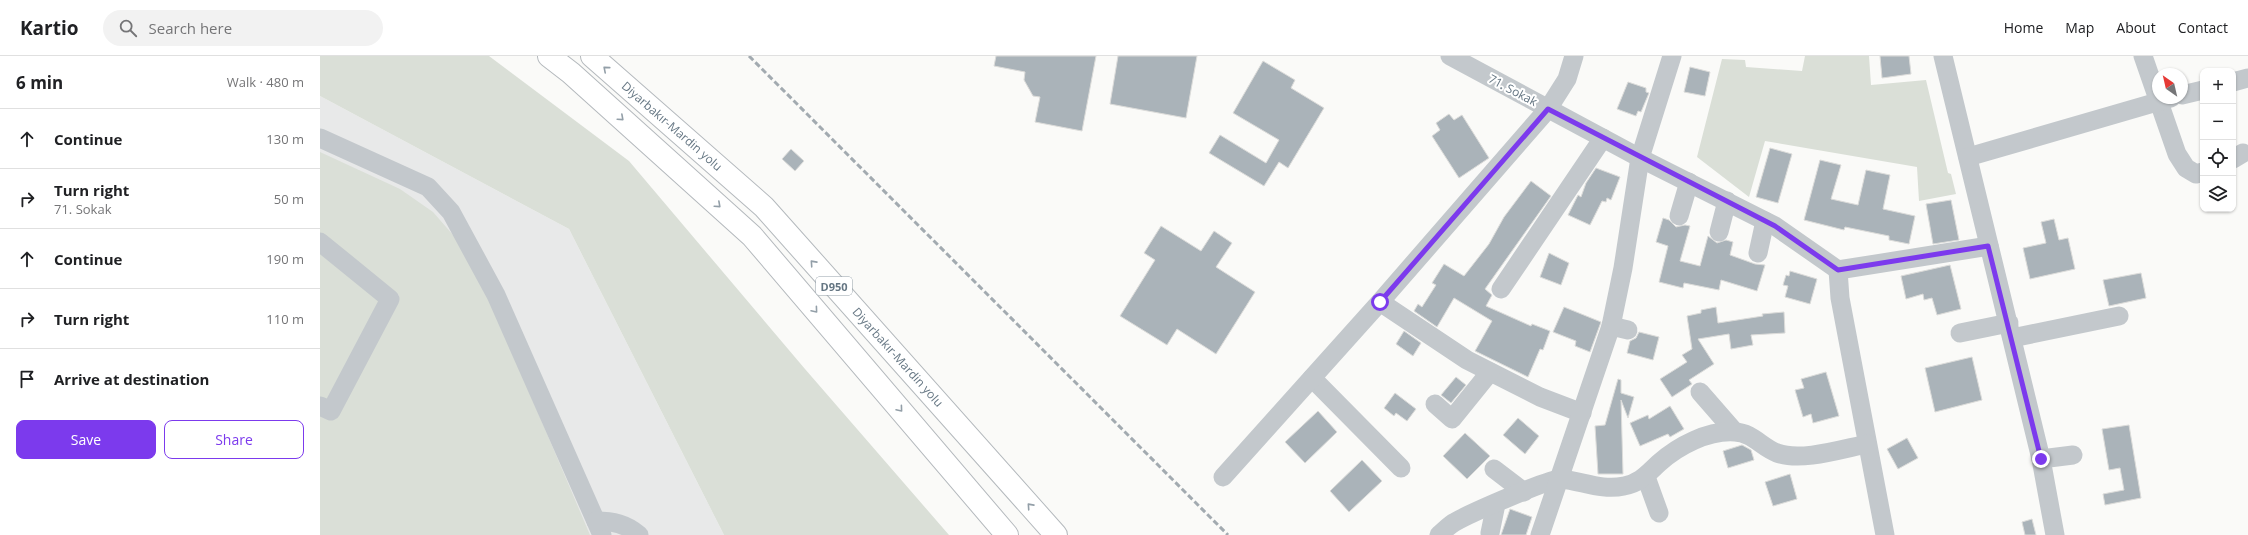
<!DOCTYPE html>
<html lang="en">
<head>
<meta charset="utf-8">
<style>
	body { margin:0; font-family:"Open Sans",sans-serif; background:#f2f2f2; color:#202124 }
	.controls { position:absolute; right:12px; top:12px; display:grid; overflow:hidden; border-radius:8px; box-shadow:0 1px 3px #0004 }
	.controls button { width:36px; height:36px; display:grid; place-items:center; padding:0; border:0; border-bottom:1px solid #e0e0e0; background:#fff; color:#202124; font:20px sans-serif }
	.compass { position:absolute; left:1832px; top:12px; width:36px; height:36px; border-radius:50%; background:#fff; box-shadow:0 1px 3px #0004; rotate:326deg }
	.stop { position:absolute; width:12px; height:12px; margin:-9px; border:3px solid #7c3aed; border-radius:50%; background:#fff }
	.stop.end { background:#7c3aed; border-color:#fff; box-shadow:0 1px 4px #0008 }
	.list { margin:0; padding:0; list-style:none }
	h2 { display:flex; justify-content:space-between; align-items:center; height:52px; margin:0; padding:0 16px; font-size:17px }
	h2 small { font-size:13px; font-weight:400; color:#757577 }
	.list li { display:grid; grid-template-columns:26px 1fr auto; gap:12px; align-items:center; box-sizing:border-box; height:60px; padding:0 16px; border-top:1px solid #e0e0e0 }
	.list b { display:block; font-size:15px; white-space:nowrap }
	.list p { margin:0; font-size:13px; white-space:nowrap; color:#757577 }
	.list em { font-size:13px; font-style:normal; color:#757577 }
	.actions { display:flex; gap:8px; padding:12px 16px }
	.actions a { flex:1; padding:9px 0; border:1px solid #7c3aed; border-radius:8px; text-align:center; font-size:14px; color:#7c3aed }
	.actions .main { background:#7c3aed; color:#fff }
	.icon { flex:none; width:22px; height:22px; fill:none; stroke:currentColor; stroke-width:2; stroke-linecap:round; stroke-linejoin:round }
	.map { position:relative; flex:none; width:1928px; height:479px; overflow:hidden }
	header { display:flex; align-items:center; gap:24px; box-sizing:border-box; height:56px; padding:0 20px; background:#fff; border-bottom:1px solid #e0e0e0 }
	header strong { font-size:19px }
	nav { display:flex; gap:22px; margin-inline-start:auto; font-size:14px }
	.search { width:280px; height:36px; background:#f2f2f2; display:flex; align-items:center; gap:10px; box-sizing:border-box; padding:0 14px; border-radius:22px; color:#757577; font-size:15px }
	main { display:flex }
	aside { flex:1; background:#fff }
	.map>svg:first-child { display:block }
</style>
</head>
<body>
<header>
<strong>Kartio</strong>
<div class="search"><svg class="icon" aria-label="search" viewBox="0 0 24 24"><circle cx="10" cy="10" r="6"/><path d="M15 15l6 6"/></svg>Search here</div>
<nav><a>Home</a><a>Map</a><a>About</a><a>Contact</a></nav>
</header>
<main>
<aside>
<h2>6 min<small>Walk · 480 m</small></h2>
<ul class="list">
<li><svg class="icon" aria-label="ahead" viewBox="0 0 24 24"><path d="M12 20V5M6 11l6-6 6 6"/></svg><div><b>Continue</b></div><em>130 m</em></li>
<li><svg class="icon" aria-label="right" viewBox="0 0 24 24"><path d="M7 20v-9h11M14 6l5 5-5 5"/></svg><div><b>Turn right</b><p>71. Sokak</p></div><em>50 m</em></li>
<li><svg class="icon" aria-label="ahead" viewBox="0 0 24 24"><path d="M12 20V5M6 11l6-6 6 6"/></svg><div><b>Continue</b></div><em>190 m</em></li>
<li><svg class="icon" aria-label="right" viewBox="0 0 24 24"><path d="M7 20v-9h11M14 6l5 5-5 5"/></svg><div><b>Turn right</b></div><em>110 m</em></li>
<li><svg class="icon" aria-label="arrive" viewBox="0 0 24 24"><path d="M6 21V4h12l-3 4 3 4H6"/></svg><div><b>Arrive at destination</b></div></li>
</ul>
<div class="actions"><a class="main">Save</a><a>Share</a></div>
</aside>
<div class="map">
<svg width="1928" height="479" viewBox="0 0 1928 479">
	<rect width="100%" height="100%" fill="#fafaf8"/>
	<polygon fill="#e8e9e9" points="0,40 249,173 404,479 0,479"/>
	<g fill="#dadfd7">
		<polygon points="0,0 169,0 309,105 485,313 629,479 404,479 249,173 0,40"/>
		<polygon points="1485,0 1549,0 1551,29 1606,24 1628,117 1631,118 1636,138 1599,145 1597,111 1445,85 1429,141 1377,101 1402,3 1425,4 1426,11 1482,15"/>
		<polygon points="0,96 80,133 113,156 140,187 168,239 270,479 0,479 0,359 14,364 79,239 0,178"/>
		<polygon points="0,197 62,245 7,347 0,344"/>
	</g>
	<g fill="#aab3b9" stroke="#dcdcda">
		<polygon points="676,0 776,0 762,75 715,66 720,41 713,40 704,24 705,16 674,10"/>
		<polygon points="798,0 877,0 866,62 790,48"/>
		<polygon points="1560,0 1589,0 1591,18 1562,22"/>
		<polygon points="943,5 975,24 971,32 1004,52 968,112 959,106 944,130 889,97 900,79 946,107 959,84 913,57"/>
		<polygon points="1370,11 1390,16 1385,40 1364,36"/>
		<polygon points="1308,26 1326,32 1326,36 1329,37 1321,56 1318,55 1316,60 1297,53"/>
		<polygon points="1129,58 1134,64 1142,59 1169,102 1139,122 1112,80 1120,74 1116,67"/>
		<polygon points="1450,92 1472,98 1458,147 1436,141"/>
		<polygon points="471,93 484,105 475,115 462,103"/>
		<polygon points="1500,104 1521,109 1511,143 1538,149 1546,114 1570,119 1563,153 1595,160 1589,188 1569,184 1569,180 1525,171 1524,174 1484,164"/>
		<polygon points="1276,112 1300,121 1291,144 1287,142 1286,146 1282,145 1270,169 1248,159 1258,139 1261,141 1266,127"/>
		<polygon points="1211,125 1231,140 1165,233 1172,239 1166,250 1211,270 1212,268 1230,275 1223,294 1220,293 1208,321 1155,295 1172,265 1134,242 1117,271 1094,255 1098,248 1102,251 1116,229 1112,227 1124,208 1144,220 1169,188 1184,161"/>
		<polygon points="1631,144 1639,184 1613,188 1606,148"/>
		<polygon points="1343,162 1349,164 1356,171 1365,169 1370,170 1360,205 1380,210 1388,180 1397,187 1406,184 1413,186 1410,199 1435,208 1445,209 1437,235 1401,224 1399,234 1364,227 1363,232 1339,226 1348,190 1336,186"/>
		<polygon points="1734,163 1739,184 1748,182 1755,213 1710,223 1703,192 1726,187 1721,166"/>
		<polygon points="841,170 881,195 894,175 912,187 896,211 935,236 896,298 857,273 847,289 800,260 835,204 824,197"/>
		<polygon points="1229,197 1249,207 1241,229 1220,221"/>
		<polygon points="1630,209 1641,253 1617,259 1612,242 1604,244 1603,238 1586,243 1581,220"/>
		<polygon points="1470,215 1497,223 1490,248 1465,241 1468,230 1463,229 1466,219 1469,220"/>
		<polygon points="1821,217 1826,242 1789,250 1783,224"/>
		<polygon points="1244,251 1281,266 1270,296 1255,290 1256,285 1233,276"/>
		<polygon points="1396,251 1398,267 1443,260 1442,258 1464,256 1465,277 1431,279 1433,289 1411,293 1409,278 1378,283 1394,308 1369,324 1372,328 1352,341 1340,323 1367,306 1362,299 1372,293 1367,260 1381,257 1381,254"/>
		<polygon points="1084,275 1101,287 1093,300 1076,288"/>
		<polygon points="1319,276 1339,281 1333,304 1307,297 1310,285 1316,282"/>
		<polygon points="1652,301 1662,344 1615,356 1605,312"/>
		<polygon points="1506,316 1519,360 1493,367 1491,358 1483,361 1475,334 1484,332 1481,323"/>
		<polygon points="1136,321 1146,329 1131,347 1121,339"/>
		<polygon points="1298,323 1301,324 1301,337 1314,341 1308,362 1301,344 1303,418 1278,418 1275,370 1285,369"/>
		<polygon points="1075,337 1096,353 1087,365 1076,357 1074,360 1064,352"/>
		<polygon points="1350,350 1364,373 1350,381 1348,378 1320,390 1310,367 1328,359 1329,363"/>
		<polygon points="998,355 1017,376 985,407 965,386"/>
		<polygon points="1198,362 1219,380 1205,398 1183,379"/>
		<polygon points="1809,369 1821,442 1785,449 1783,438 1804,434 1800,412 1789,414 1782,373"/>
		<polygon points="1145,377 1170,400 1147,423 1123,400"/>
		<polygon points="1587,382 1598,402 1578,413 1567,393"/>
		<polygon points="1422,389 1431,394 1434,404 1408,412 1403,395"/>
		<polygon points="1042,404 1062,425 1029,456 1010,435"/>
		<polygon points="1470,418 1477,443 1453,450 1445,426"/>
		<polygon points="1190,453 1212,461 1206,479 1181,479"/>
		<polygon points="1712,463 1716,479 1705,479 1702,466"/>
	</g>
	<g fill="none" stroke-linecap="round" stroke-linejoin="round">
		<defs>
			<g id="highway">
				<polyline points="229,0 251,17 432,180 687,479"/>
				<polyline points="272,0 444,151 736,479"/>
			</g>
		</defs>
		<use href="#highway" stroke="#b4b9bd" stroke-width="24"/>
		<g stroke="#c3c8cc" stroke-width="19">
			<polyline points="1130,0 1320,102 1455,170 1518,214 1669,190"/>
			<polyline points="1623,0 1721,403 1735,479"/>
			<polyline points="1823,0 1857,98 1866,112 1876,118 1883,116"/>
			<polyline points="1913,26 1928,22"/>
			<polyline points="1862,39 1883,34"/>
			<polyline points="0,82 108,131 131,156 176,239 282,479"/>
			<polyline points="1648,101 1851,42"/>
			<polyline points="1913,103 1923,97"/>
			<polyline points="1359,160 1369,126"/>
			<polyline points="1399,176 1407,145"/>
			<polyline points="0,186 70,243 11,355 0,350"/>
			<polyline points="1438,197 1445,165"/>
			<polyline points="1518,214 1520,242 1565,479"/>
			<polyline points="1181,233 1283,82"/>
			<polyline points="1060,246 1147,304 1220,341 1262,357"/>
			<polyline points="1291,270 1308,274"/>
			<polyline points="1640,277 1689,267"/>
			<polyline points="1692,282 1799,260"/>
			<polyline points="992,322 1081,412"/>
			<polyline points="1380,336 1414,375"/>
			<polyline points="1115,348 1132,363 1170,316"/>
			<polyline points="1721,403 1753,399"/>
			<polyline points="1174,413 1204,436"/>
			<polyline points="903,421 1060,246 1228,53 1247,23 1254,0"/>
			<polyline points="1326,421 1339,457"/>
			<path d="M276 465C293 465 306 468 319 479"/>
			<polyline points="1170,477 1176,448"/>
			<path d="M1119 479C1124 475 1129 469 1135 466 1149 458 1230 422 1241 423 1262 425 1282 435 1304 430 1320 427 1327 418 1339 407 1358 390 1388 374 1415 376 1433 377 1441 391 1457 397 1481 406 1522 393 1547 388"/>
			<polyline points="1220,479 1291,270 1303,212 1320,102 1352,0"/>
		</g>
		<use href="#highway" stroke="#fff" stroke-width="22"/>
		<polyline stroke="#a2aab0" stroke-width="3" stroke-dasharray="6 3" stroke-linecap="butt" points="429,0 908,479"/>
	</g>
	<defs><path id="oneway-chevron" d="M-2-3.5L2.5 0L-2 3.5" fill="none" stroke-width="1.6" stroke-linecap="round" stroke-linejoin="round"/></defs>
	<g stroke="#939fa8">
		<use href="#oneway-chevron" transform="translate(286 13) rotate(-139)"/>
		<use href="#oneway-chevron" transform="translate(301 62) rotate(42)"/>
		<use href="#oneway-chevron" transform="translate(398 149) rotate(42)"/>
		<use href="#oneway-chevron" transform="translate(493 207) rotate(-132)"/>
		<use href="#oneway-chevron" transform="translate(495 254) rotate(50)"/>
		<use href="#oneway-chevron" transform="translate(580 353) rotate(50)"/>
		<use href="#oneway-chevron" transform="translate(710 450) rotate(-132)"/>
	</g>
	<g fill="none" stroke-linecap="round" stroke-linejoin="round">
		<polyline stroke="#7c3aed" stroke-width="5" points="1060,246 1228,53 1455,170 1518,214 1668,190 1721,403"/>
	</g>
	<g text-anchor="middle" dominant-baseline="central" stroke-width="4" stroke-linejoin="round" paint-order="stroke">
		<rect fill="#fff" stroke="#939fa8" stroke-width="1" x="496" y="221" width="36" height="18" rx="3"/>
		<g font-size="11" font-weight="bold" fill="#657683">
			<text x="514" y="230">D950</text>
		</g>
		<g font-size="12" fill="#657683" stroke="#fff">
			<text transform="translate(1193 34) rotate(28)">71. Sokak</text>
			<text transform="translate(352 70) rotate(41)">Diyarbakır-Mardin yolu</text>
			<text transform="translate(578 301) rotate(48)">Diyarbakır-Mardin yolu</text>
		</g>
	</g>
</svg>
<div class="controls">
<button>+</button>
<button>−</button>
<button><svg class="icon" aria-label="locate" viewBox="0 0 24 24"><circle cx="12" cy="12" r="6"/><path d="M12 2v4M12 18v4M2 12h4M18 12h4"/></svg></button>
<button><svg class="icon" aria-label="layers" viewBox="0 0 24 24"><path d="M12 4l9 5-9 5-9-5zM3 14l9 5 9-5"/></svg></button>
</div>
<svg class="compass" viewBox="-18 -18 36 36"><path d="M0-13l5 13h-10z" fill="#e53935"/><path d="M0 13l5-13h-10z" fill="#757577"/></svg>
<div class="stop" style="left:1060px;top:246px"></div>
<div class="stop end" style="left:1721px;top:403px"></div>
</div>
</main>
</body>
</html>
